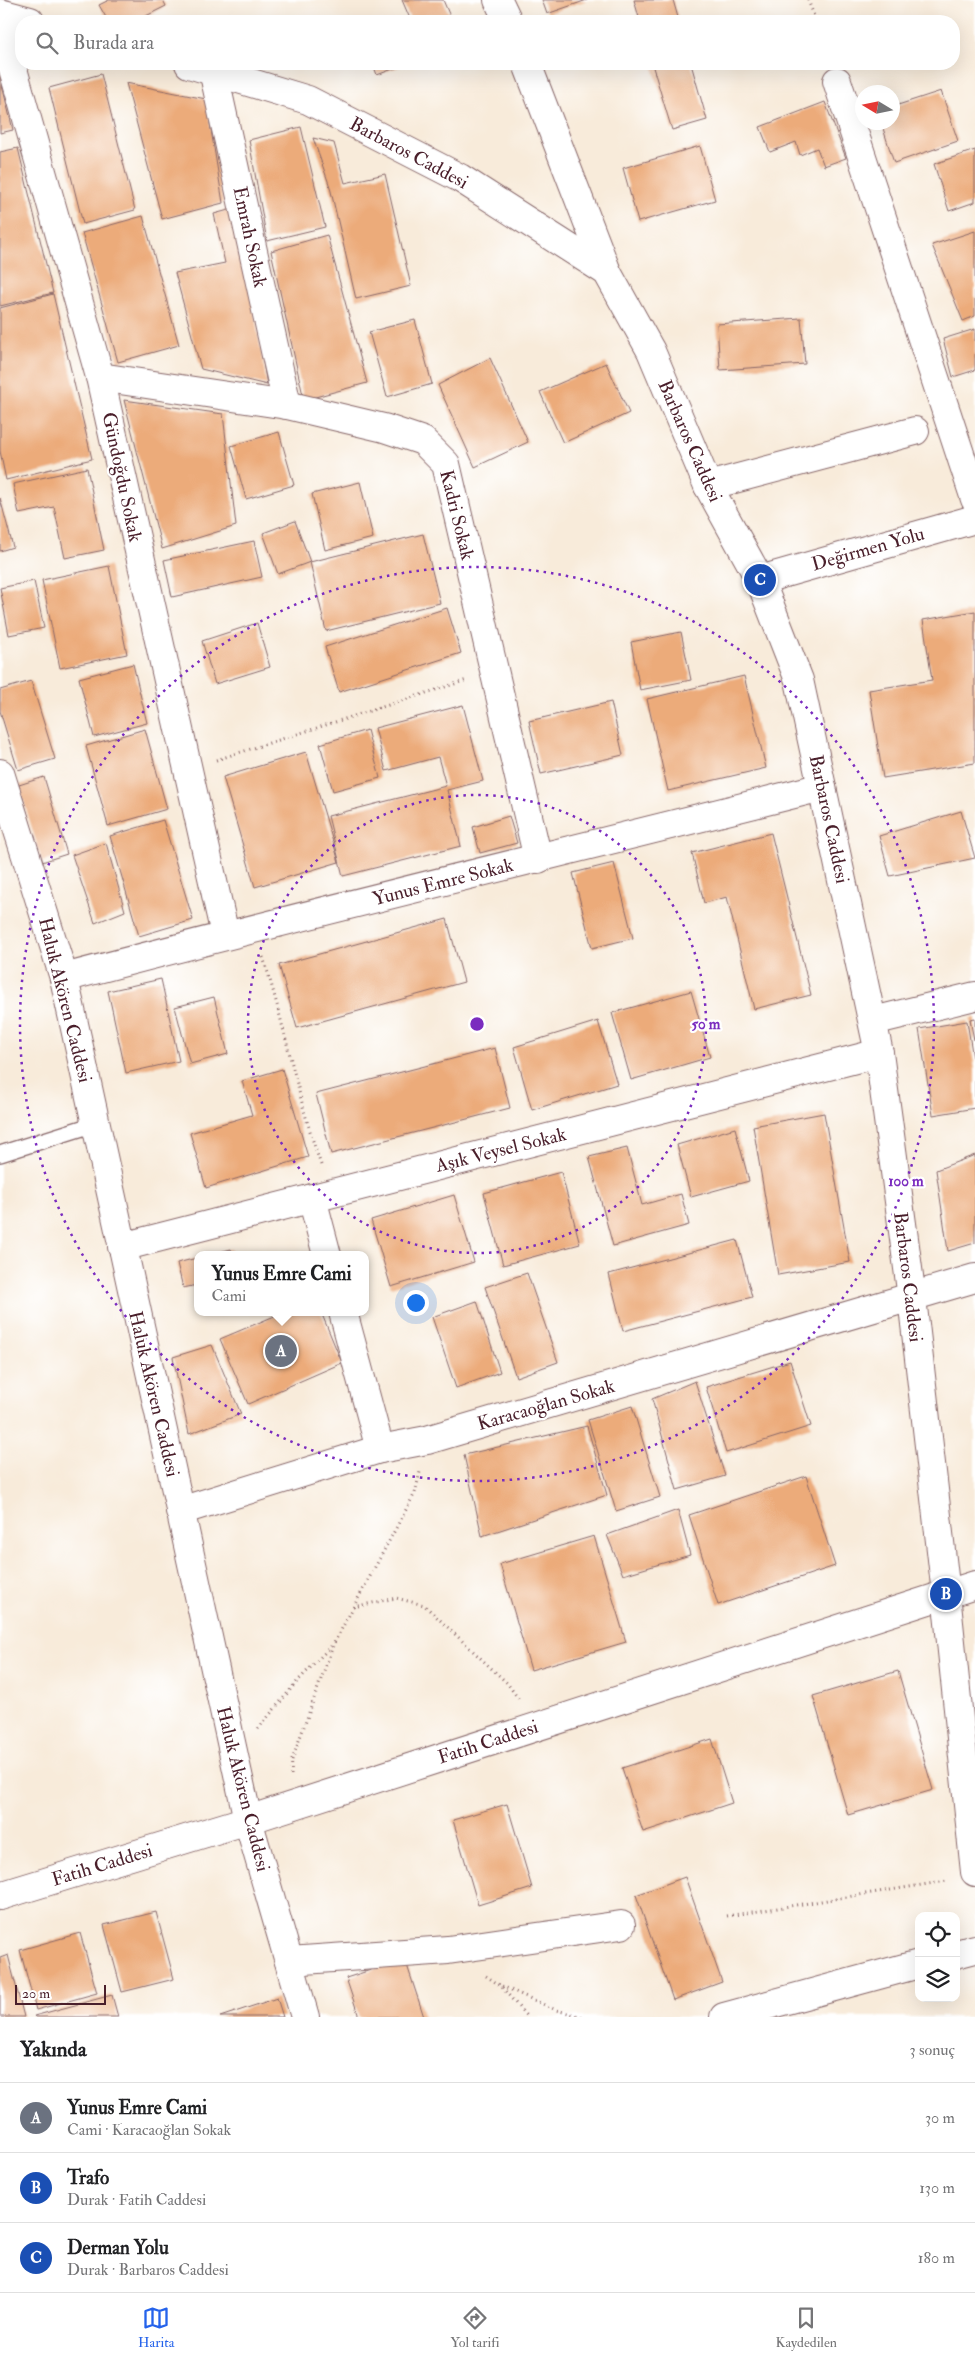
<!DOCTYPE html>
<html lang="tr">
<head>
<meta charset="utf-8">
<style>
	body { margin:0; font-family:"IM FELL Double Pica",serif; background:#f2f2f2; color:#202124 }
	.controls { position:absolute; right:15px; bottom:15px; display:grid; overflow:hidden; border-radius:10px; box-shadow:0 5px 20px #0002 }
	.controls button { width:45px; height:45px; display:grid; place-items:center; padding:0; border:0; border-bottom:1px solid #e0e0e0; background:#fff; color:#202124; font:25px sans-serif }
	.compass { position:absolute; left:855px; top:85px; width:45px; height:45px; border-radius:50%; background:#fff; box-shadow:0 5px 20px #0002; rotate:280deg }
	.scale { position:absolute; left:15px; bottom:12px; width:91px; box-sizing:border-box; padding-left:5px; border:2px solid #4a1f2b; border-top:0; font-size:14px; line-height:18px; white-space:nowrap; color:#4a1f2b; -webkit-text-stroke:4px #fff; paint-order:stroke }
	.you { position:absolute; left:415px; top:1302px; width:18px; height:18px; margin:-12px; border:4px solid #fff; border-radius:50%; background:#1a73e8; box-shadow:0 0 0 8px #1a73e833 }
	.badge { display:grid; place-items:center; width:32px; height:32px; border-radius:50%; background:#2563eb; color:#fff; font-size:16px; font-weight:700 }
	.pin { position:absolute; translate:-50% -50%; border:2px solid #fff; box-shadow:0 1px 5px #0006 }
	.popup { position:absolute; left:194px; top:1251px; width:175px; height:65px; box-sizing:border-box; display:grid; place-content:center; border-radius:10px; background:#fff; filter:drop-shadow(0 1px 4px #0005); font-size:16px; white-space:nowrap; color:#757577 }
	.popup b { font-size:19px; color:#202124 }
	.popup::after { content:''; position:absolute; left:50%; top:100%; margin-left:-10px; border:10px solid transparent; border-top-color:#fff }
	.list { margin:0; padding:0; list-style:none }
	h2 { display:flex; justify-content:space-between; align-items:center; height:65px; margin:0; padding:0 20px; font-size:21px }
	h2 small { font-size:16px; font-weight:400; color:#757577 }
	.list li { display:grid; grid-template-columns:32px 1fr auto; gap:15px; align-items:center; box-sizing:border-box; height:70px; padding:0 20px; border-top:1px solid #e0e0e0 }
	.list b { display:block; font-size:19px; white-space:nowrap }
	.list p { margin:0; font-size:16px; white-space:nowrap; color:#757577 }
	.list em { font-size:16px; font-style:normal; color:#757577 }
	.icon { flex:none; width:28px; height:28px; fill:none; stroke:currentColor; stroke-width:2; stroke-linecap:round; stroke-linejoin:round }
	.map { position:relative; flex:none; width:975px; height:2017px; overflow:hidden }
	.search { position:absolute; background:#fff; box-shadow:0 5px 20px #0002; left:15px; right:15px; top:15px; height:55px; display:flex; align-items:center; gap:12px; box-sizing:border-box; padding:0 18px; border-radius:20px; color:#757577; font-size:19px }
	.sheet { height:275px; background:#fff }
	nav { display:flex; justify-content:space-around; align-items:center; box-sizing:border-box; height:70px; border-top:1px solid #e0e0e0; background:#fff; font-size:14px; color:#757577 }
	nav a { display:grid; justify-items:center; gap:2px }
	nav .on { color:#2563eb }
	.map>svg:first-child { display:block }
</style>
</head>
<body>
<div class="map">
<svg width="975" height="2017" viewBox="0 0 975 2017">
	<rect width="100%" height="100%" fill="#fff"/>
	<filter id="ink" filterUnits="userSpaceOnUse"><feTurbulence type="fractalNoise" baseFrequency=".02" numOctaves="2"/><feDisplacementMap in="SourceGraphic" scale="10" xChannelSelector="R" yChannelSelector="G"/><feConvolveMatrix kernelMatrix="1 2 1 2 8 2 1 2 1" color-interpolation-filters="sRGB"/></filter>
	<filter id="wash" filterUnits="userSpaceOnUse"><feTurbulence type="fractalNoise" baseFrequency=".0096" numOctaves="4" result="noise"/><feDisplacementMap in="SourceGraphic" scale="20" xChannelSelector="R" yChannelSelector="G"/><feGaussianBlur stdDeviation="1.12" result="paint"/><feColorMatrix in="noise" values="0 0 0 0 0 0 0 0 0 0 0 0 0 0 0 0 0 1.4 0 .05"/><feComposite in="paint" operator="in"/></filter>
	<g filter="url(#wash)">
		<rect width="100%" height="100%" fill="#f8ebda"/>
		<g id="blocks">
			<g fill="#ecab7a">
				<polygon points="109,0 163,0 166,6 136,21 108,21 99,5"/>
				<polygon points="402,0 443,0 452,21 411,21"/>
				<polygon points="542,0 587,0 547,14"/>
				<polygon points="634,0 673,0 679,21 640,21"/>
				<polygon points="373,64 406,64 377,75"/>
				<polygon points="652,64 691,64 707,120 672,130"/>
				<polygon points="101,74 135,210 83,224 49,88"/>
				<polygon points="0,77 13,130 0,133"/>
				<polygon points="126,83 206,99 223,203 162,219"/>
				<polygon points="941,91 958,141 894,163 881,122 892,122 892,107"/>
				<polygon points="825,102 846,158 824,166 817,148 800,155 796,142 770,152 760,127"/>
				<polygon points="301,127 325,227 267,241 249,140"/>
				<polygon points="313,138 334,143 345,183 385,174 411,286 356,299 330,187"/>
				<polygon points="700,146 715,200 638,222 623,168"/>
				<polygon points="18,148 53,293 0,306 0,152"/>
				<polygon points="975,150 975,202 949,211 934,164"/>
				<polygon points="236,208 267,385 201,369 175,273 225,263 214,214"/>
				<polygon points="143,216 179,345 118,362 82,233"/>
				<polygon points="975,231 975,316 963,321 932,245"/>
				<polygon points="327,235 367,383 304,400 271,251"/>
				<polygon points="53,294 92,459 6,480 0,451 0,308"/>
				<polygon points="801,318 805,364 720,370 717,324"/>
				<polygon points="415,320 432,384 387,397 369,332"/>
				<polygon points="975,329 975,370 953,377 943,339"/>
				<polygon points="490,358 528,442 475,467 438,385"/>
				<polygon points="606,363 629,413 563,443 540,392"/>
				<polygon points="124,400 223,414 236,526 162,549"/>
				<polygon points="279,432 294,485 246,499 231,446"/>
				<polygon points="87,468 104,550 65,558 54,507 19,514 13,484"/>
				<polygon points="360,482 373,538 325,550 312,494"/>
				<polygon points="0,498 13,547 0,551"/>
				<polygon points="295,521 310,562 423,534 440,603 326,631 310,562 278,574 263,533"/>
				<polygon points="254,541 262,577 172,597 164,560"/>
				<polygon points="109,566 127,654 60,668 42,580"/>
				<polygon points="34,581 44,628 9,635 0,588"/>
				<polygon points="447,608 461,653 339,692 325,647"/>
				<polygon points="975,611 975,763 883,778 869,690 932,680 923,620"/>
				<polygon points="257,623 270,667 215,684 202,641"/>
				<polygon points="681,632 691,680 640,690 631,642"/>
				<polygon points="133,664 147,723 94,737 79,678"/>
				<polygon points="744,676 766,768 668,791 647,699"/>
				<polygon points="31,681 55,759 18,770 0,711 0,690"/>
				<polygon points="611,702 623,755 541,774 529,721"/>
				<polygon points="463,705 483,781 447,790 461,846 343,876 328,816 446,786 438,757 386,771 375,728"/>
				<polygon points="145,729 167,809 108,826 86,746"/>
				<polygon points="367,730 380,778 333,791 320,744"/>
				<polygon points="306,752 339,862 255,887 223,777"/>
				<polygon points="44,777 67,854 42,862 19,785"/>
				<polygon points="961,811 975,858 890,876 879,836"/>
				<polygon points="509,816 517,843 480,853 473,827"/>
				<polygon points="163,820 193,920 139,936 110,836"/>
				<polygon points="771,833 811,995 754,1009 727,897 704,903 692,853"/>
				<polygon points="106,843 125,911 95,923 72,855"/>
				<polygon points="614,863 633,938 592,948 573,873"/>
				<polygon points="447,919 464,982 297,1028 279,965"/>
				<polygon points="161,979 179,1061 126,1073 108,991"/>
				<polygon points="691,991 710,1057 631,1080 612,1013"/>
				<polygon points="214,997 228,1054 190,1064 175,1007"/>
				<polygon points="975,1018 975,1040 974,1040 970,1019"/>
				<polygon points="598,1021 617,1084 532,1110 514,1047"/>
				<polygon points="967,1021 975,1071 975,1108 933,1115 919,1029"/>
				<polygon points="495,1048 510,1108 331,1154 316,1094"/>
				<polygon points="282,1069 308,1157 206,1188 190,1133 252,1115 242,1081"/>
				<polygon points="824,1113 850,1262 778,1275 753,1126"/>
				<polygon points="735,1128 749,1181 691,1197 677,1145"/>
				<polygon points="627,1148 642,1205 681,1194 689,1225 613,1246 589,1157"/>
				<polygon points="975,1155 975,1243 948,1251 936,1170"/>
				<polygon points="561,1172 580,1244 503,1265 484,1193"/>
				<polygon points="454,1195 474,1262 391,1287 371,1220"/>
				<polygon points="737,1240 752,1297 623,1331 609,1274"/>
				<polygon points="231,1249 233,1255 212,1255 212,1254"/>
				<polygon points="197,1258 197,1285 183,1288 177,1263"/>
				<polygon points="527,1273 558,1362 516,1377 485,1287"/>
				<polygon points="477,1301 500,1372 456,1388 432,1317"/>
				<polygon points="284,1312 321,1312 342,1363 248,1404 220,1339"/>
				<polygon points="212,1345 241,1414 189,1434 173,1357"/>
				<polygon points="790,1361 811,1426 726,1453 706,1387"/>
				<polygon points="695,1381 725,1476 677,1490 652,1399"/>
				<polygon points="632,1406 660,1497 616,1511 588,1420"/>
				<polygon points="587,1426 607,1495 482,1536 464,1455"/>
				<polygon points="806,1476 835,1566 718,1605 689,1515"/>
				<polygon points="678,1510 690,1555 623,1575 607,1535"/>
				<polygon points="594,1536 626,1642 531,1670 500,1564"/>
				<polygon points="898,1671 933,1790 848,1815 813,1696"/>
				<polygon points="712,1739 732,1803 643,1832 622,1768"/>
				<polygon points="507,1804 532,1888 478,1905 453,1820"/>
				<polygon points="685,1877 722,1982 673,2000 636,1895"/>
				<polygon points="156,1912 174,1979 122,1992 104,1925"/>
				<polygon points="80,1933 97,1993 36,2010 20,1950"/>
				<polygon points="8,1955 24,2017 0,2017 0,1958"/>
				<polygon points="405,1959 424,2017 359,2017 346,1978"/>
				<polygon points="112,1995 118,2017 35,2017 34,2016"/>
				<polygon points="277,1998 283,2017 220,2017"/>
			</g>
		</g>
	</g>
	<g filter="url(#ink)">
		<use href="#blocks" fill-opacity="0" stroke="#876668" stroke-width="1"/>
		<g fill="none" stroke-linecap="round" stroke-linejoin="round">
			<defs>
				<polyline id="service" points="0,1154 95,1124"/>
				<g id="minor">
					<polyline points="498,0 508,21"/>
					<polyline points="0,23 100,377 225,935"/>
					<polyline points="527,64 607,272"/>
					<polyline points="213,70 287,405"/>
					<polyline points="837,81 975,499"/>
					<polyline points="100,377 287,405 384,428 423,441 446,464 538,859"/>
					<polyline points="708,486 915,431"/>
					<polyline points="760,580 975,519"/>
					<path d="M64 978C316 911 570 851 822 787"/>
					<polyline points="873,1021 975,996"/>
					<polyline points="312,1198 327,1255"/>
					<polyline points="122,1247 879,1053"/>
					<polyline points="343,1312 380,1449"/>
					<polyline points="180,1511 380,1449 427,1440 975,1278"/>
					<polyline points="289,1961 448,1950 621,1925"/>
				</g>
				<g id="tertiary">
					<polyline points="0,13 30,21"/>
					<polyline points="189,64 308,100 460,178 607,272 651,351 708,486 760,580 799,680 879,1053 912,1298 946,1594 975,1872"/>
					<polyline points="0,773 64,978 248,1820 305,2017"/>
					<polyline points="0,1896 248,1820 975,1585"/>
					<polyline points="956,1954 975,1949"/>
					<polyline points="724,2017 919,1964"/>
				</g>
			</defs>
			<use href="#service" stroke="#876668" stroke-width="18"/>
			<use href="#minor" stroke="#876668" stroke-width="30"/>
			<use href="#tertiary" stroke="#876668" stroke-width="30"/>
			<g stroke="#876668" stroke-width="3" stroke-dasharray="1 4" stroke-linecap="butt">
				<polyline points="808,0 816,21"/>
				<polyline points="216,760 467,680"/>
				<path d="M263 957C285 1025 297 1097 321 1165"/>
				<polyline points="353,1607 396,1598 424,1605 507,1683 520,1701"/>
				<polyline points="258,1729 295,1684 331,1646"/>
				<polyline points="291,1775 292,1760 334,1643 415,1493 420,1472"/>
				<polyline points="727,1916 947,1881"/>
				<polyline points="486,1976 501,1986 527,2017"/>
				<polyline points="502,1986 556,2010 583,2017"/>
			</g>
			<use href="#service" stroke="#fff" stroke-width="15"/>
			<use href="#minor" stroke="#fff" stroke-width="28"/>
			<use href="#tertiary" stroke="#fff" stroke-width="28"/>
		</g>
	</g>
	<g fill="none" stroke="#7b2cbf" stroke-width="2.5" stroke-dasharray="2.5 5">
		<circle cx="477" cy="1024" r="229"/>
		<circle cx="477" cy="1024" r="457"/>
	</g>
	<g text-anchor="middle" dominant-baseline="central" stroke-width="4.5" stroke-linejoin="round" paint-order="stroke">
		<g font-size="19" fill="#4a1f2b" stroke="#fff">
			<text transform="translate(409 153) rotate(28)">Barbaros Caddesi</text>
			<text transform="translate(250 237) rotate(78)">Emrah Sokak</text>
			<text transform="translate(690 441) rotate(66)">Barbaros Caddesi</text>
			<text transform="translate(122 477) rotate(78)">Gündoğdu Sokak</text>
			<text transform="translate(457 515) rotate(76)">Kadri Sokak</text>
			<text transform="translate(868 549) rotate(-16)">Değirmen Yolu</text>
			<text transform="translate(829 819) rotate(78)">Barbaros Caddesi</text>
			<text transform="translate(443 882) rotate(-14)">Yunus Emre Sokak</text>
			<text transform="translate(65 1000) rotate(76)">Haluk Akören Caddesi</text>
			<text transform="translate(501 1150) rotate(-14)">Aşık Veysel Sokak</text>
			<text transform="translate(908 1277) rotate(83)">Barbaros Caddesi</text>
			<text transform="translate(154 1394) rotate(77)">Haluk Akören Caddesi</text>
			<text transform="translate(546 1405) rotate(-16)">Karacaoğlan Sokak</text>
			<text transform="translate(488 1742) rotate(-18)">Fatih Caddesi</text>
			<text transform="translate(243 1789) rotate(76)">Haluk Akören Caddesi</text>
			<text transform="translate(102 1865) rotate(-17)">Fatih Caddesi</text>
		</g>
	</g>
	<circle cx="477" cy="1024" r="8" fill="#7b2cbf" stroke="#fff" stroke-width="2.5"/>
	<g font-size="15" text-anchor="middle" font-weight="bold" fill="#7b2cbf" stroke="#fff" stroke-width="4.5" stroke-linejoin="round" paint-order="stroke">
		<text x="706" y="1029">50 m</text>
		<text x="906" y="1186">100 m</text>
	</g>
</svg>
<div class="controls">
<button><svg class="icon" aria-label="locate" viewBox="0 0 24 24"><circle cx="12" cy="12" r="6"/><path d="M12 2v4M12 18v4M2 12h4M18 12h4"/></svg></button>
<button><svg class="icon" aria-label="layers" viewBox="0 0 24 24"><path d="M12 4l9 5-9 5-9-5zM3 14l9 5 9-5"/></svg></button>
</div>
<svg class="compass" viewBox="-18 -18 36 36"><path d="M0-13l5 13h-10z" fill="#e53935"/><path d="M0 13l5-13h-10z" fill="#757577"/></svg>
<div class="scale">20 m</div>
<div class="you"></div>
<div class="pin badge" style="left:281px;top:1351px;background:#6b7280">A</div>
<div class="popup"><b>Yunus Emre Cami</b>Cami</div>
<div class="pin badge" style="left:946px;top:1594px;background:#1a4fb4">B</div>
<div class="pin badge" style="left:760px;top:580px;background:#1a4fb4">C</div>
<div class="search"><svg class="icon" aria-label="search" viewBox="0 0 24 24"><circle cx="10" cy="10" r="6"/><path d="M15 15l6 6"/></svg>Burada ara</div>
</div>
<section class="sheet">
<h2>Yakında<small>3 sonuç</small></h2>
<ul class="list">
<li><span class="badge" style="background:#6b7280">A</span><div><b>Yunus Emre Cami</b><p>Cami · Karacaoğlan Sokak</p></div><em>30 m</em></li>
<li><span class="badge" style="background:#1a4fb4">B</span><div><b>Trafo</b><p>Durak · Fatih Caddesi</p></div><em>130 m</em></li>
<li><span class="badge" style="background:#1a4fb4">C</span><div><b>Derman Yolu</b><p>Durak · Barbaros Caddesi</p></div><em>180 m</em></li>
</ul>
</section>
<nav>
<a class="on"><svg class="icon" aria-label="map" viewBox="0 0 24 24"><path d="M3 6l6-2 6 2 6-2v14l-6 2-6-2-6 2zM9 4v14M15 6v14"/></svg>Harita</a>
<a><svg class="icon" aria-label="directions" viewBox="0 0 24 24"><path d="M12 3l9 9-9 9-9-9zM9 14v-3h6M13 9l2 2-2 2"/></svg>Yol tarifi</a>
<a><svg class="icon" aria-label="saved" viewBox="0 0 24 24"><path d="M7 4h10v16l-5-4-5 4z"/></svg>Kaydedilen</a>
</nav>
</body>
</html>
